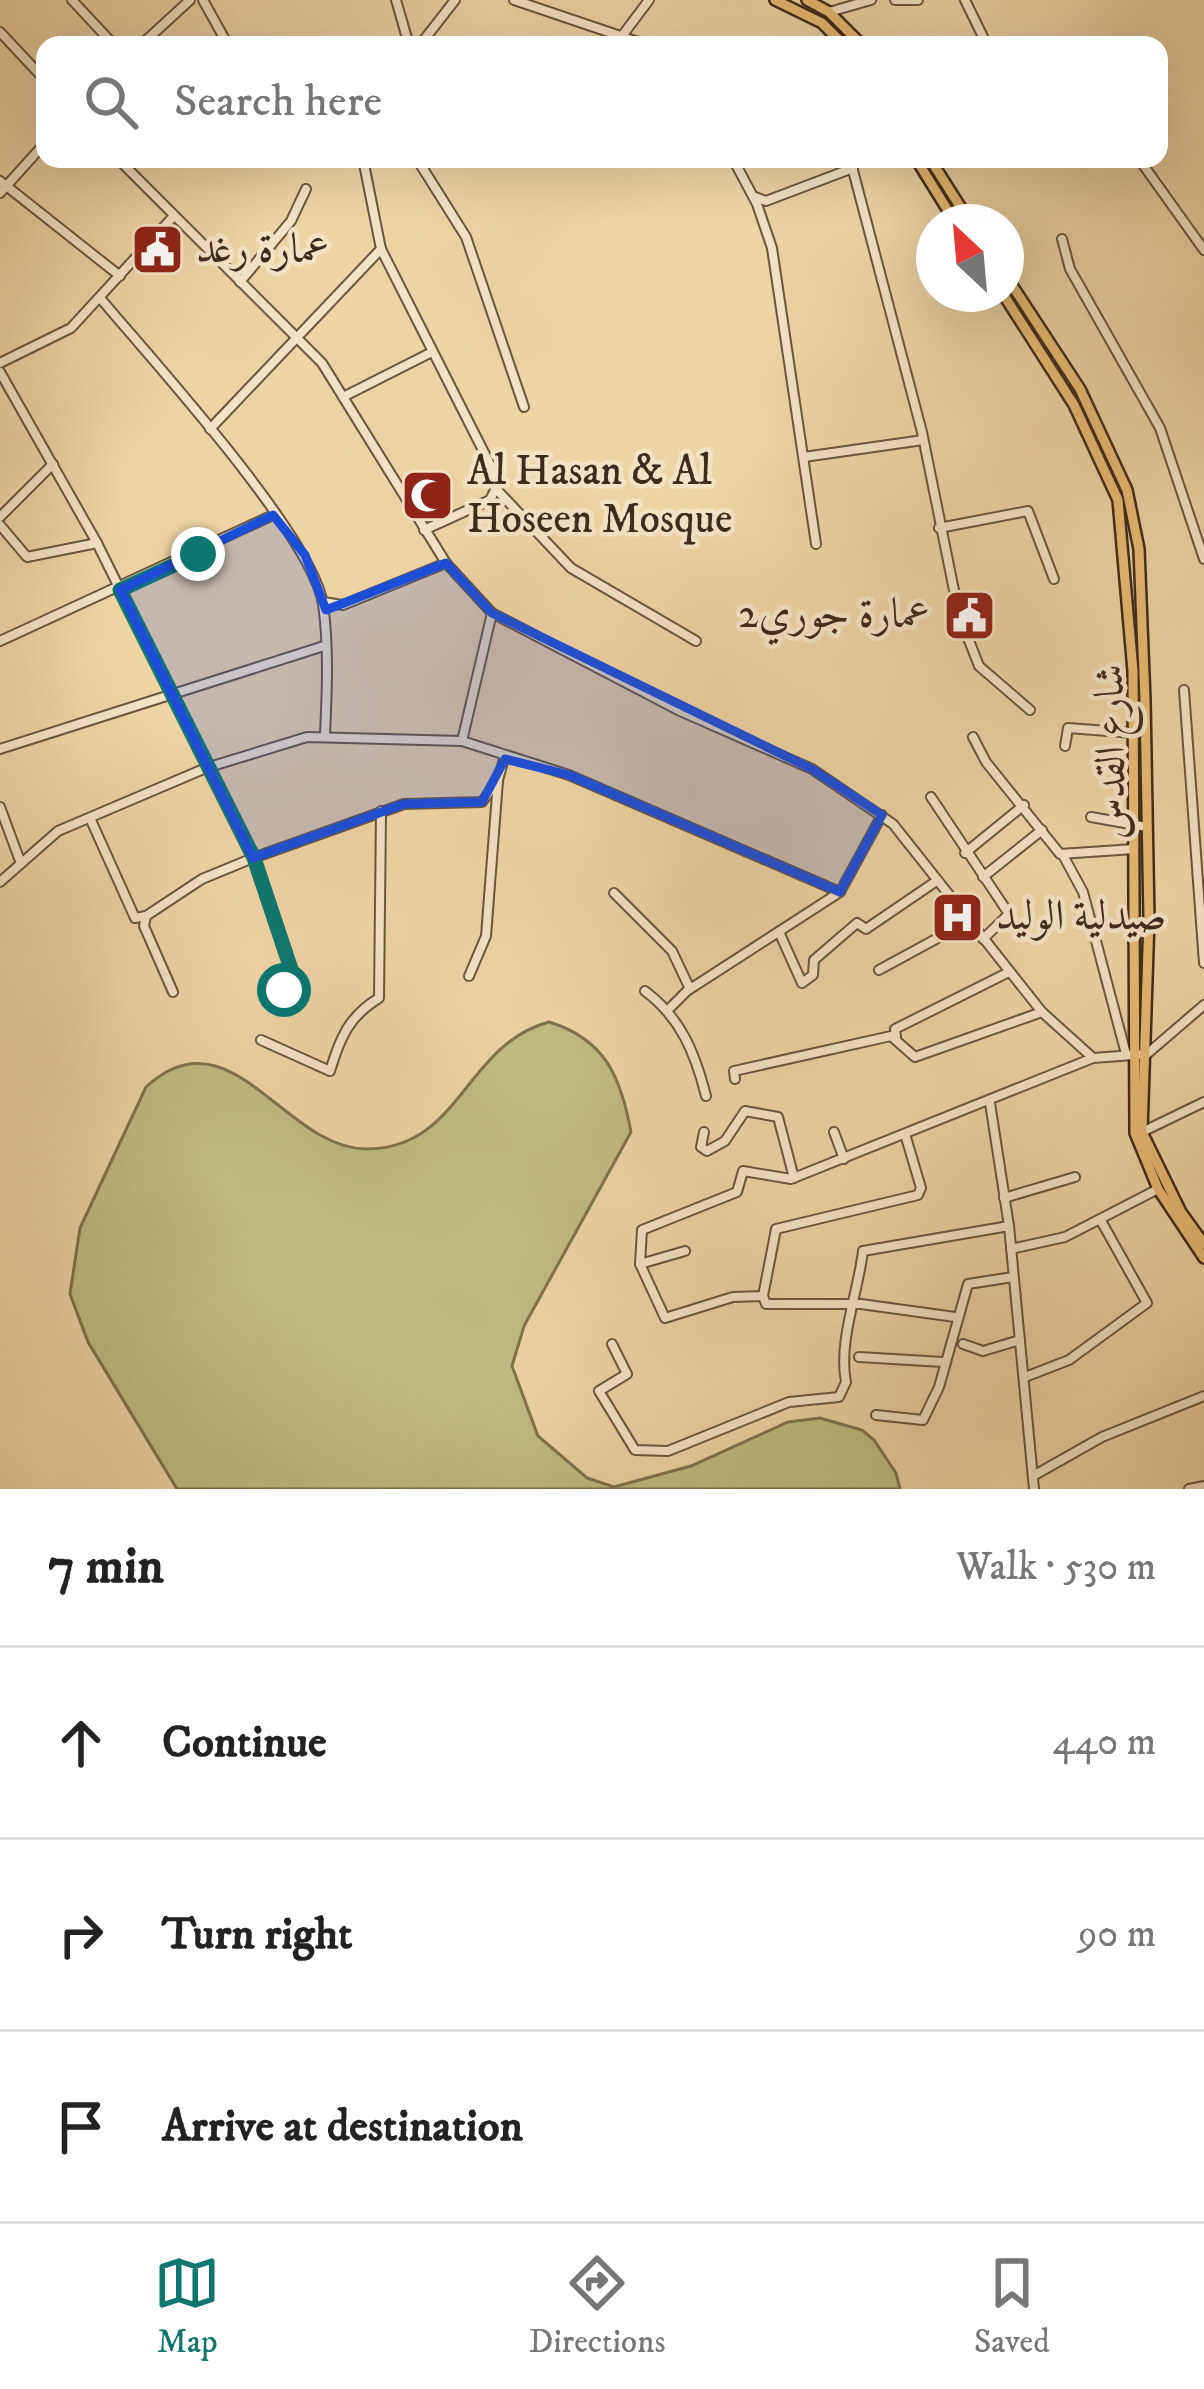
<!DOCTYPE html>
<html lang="en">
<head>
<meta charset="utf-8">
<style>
	body { margin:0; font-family:"IM FELL DW Pica",Amiri,serif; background:#f2f2f2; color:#222 }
	.compass { position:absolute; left:916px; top:204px; width:108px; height:108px; border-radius:50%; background:#fff; box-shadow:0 12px 48px #0002; rotate:334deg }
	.stop { position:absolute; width:36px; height:36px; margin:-27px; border:9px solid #0f766e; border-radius:50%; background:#fff }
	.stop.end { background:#0f766e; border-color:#fff; box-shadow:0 3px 12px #0008 }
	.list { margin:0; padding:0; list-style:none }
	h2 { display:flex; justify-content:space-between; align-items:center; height:156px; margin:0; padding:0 48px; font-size:51px }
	h2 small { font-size:39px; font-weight:400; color:#767676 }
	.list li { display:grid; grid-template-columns:78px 1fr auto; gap:36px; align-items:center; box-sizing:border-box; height:192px; padding:0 48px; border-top:3px solid #e0e0e0 }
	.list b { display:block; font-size:45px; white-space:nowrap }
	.list em { font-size:39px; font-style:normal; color:#767676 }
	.icon { flex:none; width:66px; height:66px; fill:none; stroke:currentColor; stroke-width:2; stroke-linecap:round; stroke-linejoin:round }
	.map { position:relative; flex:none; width:1204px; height:1489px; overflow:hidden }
	.search { position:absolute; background:#fff; box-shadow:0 12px 48px #0002; left:36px; right:36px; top:36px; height:132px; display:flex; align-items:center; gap:30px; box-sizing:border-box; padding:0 42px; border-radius:24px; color:#767676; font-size:45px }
	.sheet { height:732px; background:#fff }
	nav { display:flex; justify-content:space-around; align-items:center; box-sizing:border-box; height:168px; border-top:3px solid #e0e0e0; background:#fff; font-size:33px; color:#767676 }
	nav a { display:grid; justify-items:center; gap:6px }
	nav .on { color:#0f766e }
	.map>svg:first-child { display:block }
</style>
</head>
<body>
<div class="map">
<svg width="1204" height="1489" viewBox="0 0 1204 1489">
	<rect width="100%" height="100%" fill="#eed3a5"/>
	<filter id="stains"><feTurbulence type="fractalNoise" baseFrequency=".00167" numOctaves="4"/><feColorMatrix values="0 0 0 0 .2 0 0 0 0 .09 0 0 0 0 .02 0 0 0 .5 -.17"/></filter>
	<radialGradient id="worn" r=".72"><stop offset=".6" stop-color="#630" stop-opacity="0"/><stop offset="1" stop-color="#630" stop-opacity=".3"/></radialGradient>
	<path fill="#bebb82" stroke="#7e734e" stroke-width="3" d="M549 1022C605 1039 621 1077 631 1132L524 1326 512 1366 538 1436 587 1478 614 1487 691 1466 788 1422 820 1418 862 1430 874 1440 896 1473 900 1489H177L88 1342 70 1294 80 1228 146 1087C230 1009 285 1149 366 1149 461 1149 464 1045 549 1022Z"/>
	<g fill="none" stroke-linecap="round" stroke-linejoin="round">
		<defs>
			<g id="minor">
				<polyline points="72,0 114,45"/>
				<polyline points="203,0 228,45"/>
				<polyline points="396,0 409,45"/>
				<polyline points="514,0 647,45"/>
				<polyline points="895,0 918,0"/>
				<polyline points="965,0 987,45"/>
				<polyline points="829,12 871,0"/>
				<polyline points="0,32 45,80"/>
				<polyline points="622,36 649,0"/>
				<polyline points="141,45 190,0"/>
				<polyline points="420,45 455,0"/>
				<polyline points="118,159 322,363 446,563 492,613 678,710 812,769 893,824 1042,1012 1093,1058"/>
				<polyline points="417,159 466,237 524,407"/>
				<polyline points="733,159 757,204 772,248 816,544"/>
				<polyline points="850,159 922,432 959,615 979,666 1030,710"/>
				<polyline points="1139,159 1204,250"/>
				<polyline points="0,181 120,276"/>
				<polyline points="0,193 45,143"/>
				<polyline points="755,197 766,201 853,168"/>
				<polyline points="1062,239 1070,269 1160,428 1204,559"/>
				<polyline points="381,249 499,482 490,500 424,530"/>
				<polyline points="240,282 291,221 306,189"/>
				<path d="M101 299C152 360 312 535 323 604 329 646 327 692 325 734"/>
				<polyline points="0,363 71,328 172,218"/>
				<polyline points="0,372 97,543 253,858 404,804 482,802 498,780 504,759"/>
				<polyline points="343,397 432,352"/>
				<polyline points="210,429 381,249 363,159"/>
				<polyline points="804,457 923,440"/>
				<polyline points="498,491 571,568 696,641"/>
				<polyline points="0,517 53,464"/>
				<polyline points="0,525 27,557 97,543"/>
				<polyline points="939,528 1028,511 1054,579"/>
				<polyline points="323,602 343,605 446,563"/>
				<polyline points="0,641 273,515"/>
				<polyline points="1184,690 1204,963"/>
				<polyline points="973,737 986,762 1060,854 1134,849"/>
				<polyline points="462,741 569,775 840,892 882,815"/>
				<polyline points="1065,746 1068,728 1134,733"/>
				<polyline points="0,749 324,646"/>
				<polyline points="931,797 1009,914 983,939"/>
				<polyline points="0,807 20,861"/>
				<polyline points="1091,817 1147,827"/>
				<polyline points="90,818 135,918 146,916"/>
				<polyline points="965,853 1024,805"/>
				<polyline points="1064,857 1083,892 1126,1054"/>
				<polyline points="983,877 1042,830"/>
				<polyline points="0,882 58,831 206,768 307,737 462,741 492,613"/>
				<polyline points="614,893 672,951 690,989 840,892"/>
				<polyline points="779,932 802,983 813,975 814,960 857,923 866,929 935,882"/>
				<polyline points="879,970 969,921"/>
				<polyline points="469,976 486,936 498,781"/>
				<path d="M645 991C681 1018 695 1053 706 1096"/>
				<polyline points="173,992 144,926 146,916 202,879 253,858 293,975 284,990 273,989"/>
				<polyline points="669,1009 689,989"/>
				<polyline points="896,1037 895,1029 1009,972"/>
				<path d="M261 1040 330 1071C340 1038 349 1016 379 998L381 811"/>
				<polyline points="735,1079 734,1071 891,1036 915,1057 1042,1012"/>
				<polyline points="990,1103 1009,1226 1034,1489"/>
				<polyline points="704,1132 701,1147 707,1151 725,1141 745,1111 778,1117 794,1178"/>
				<polyline points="834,1132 844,1159"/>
				<polyline points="1142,1132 1204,1102"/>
				<polyline points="1004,1198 1075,1177"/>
				<polyline points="1011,1249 1065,1237 1100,1219"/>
				<polyline points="685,1251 640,1264 665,1318 733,1297 763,1296 766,1304 861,1304 955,1317"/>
				<polyline points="640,1264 642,1230 737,1192 743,1171 791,1179 1093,1058 1147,1054 1204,1005"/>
				<polyline points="763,1296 776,1229 918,1195 921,1188 905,1134"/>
				<path d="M612 1344 627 1374 599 1391 635 1450 668 1451 789 1402 839 1397 846 1382C838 1342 858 1293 863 1251L1009 1226"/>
				<polyline points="963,1344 983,1351 1020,1340"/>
				<polyline points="859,1357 943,1362"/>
				<polyline points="1025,1377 1069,1360 1147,1303 1100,1219 1158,1189"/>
				<polyline points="876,1415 923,1420 939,1387 968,1284 1013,1277"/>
				<polyline points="1033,1476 1102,1437 1204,1396"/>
				<polyline points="1189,1489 1204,1486"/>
			</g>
			<g id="major">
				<polyline points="775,0 822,23 844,45"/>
				<polyline points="807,0 829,12 862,45"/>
				<polyline points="916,159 955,222"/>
				<polyline points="930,159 970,222"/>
				<polyline points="1006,276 1080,389 1127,490 1139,549 1145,700 1149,919 1142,1132 1181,1212 1204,1244"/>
				<polyline points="1003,294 1074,405 1118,500 1133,671 1135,1133 1158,1189 1204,1258"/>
			</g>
		</defs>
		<use href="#minor" stroke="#6b553e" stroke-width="12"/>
		<use href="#major" stroke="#3f2b1b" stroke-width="14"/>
		<use href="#minor" stroke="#f4e2c4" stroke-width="8"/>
		<use href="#major" stroke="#e7ba72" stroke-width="9"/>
	</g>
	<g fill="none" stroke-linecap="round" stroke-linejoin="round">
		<polyline stroke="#0f766e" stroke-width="15" points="198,554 120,590 254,858 293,975 284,990"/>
	</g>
	<path fill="#1d4ed8" fill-opacity="0.2" stroke="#1d4ed8" stroke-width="9" stroke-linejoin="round" d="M273 515 305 555 326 610 446 563 492 613 812 769 882 815 840 892 569 775 505 759 482 802 404 804 253 858 120 590Z"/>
	<defs>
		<symbol id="civic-square" viewBox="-11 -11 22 22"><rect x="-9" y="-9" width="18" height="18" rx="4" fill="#8f2418" stroke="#f4e2c4"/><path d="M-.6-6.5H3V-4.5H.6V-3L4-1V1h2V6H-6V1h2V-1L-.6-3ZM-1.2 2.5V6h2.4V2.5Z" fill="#fff"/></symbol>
		<symbol id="mosque-square" viewBox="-11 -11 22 22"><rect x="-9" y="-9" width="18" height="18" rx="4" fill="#8f2418" stroke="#f4e2c4"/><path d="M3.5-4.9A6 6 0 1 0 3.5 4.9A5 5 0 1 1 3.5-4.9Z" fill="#fff"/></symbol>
		<symbol id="hospital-square" viewBox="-11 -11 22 22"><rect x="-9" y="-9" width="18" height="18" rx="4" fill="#8f2418" stroke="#f4e2c4"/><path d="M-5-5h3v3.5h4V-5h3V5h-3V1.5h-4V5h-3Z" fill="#fff"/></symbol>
	</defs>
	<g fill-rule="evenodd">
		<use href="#civic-square" x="128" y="220" width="59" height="59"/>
		<use href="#mosque-square" x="398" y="466" width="59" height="59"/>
		<use href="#civic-square" x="940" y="586" width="59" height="59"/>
		<use href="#hospital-square" x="928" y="888" width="59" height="59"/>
	</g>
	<g text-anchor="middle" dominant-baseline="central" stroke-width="9" stroke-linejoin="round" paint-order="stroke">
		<g font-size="42" fill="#3f2b1b" stroke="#f4e2c4" text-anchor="start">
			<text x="196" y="250">عمارة رغد</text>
			<text x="467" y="472">Al Hasan &amp; Al<tspan x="467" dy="48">Hoseen Mosque</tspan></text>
			<text x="930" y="615" text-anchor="end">عمارة جوري2</text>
			<text x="996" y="917">صيدلية الوليد</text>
		</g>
		<g font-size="42" fill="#3f2b1b" stroke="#f4e2c4">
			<text transform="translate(1112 752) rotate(-91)">شارع القدس</text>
		</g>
	</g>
	<rect width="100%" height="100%" filter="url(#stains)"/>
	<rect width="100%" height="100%" fill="url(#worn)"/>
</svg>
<svg class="compass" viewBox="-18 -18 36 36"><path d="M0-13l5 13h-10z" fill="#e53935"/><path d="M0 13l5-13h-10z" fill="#767676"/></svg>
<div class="stop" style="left:284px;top:990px"></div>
<div class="stop end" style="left:198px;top:554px"></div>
<div class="search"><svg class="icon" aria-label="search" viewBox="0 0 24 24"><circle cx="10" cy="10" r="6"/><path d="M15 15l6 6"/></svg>Search here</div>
</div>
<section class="sheet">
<h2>7 min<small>Walk · 530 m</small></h2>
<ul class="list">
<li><svg class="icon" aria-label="ahead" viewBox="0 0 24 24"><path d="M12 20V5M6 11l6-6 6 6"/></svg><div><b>Continue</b></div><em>440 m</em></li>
<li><svg class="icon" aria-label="right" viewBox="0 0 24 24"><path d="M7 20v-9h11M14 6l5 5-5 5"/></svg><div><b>Turn right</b></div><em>90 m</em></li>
<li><svg class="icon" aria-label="arrive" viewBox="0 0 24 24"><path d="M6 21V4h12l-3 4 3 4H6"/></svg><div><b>Arrive at destination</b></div></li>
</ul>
</section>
<nav>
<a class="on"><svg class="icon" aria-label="map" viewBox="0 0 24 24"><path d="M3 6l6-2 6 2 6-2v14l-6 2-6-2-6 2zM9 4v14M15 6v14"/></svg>Map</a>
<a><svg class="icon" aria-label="directions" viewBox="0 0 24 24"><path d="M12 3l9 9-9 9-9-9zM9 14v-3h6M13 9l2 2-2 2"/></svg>Directions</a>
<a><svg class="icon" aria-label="saved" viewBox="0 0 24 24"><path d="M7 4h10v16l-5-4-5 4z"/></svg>Saved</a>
</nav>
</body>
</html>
